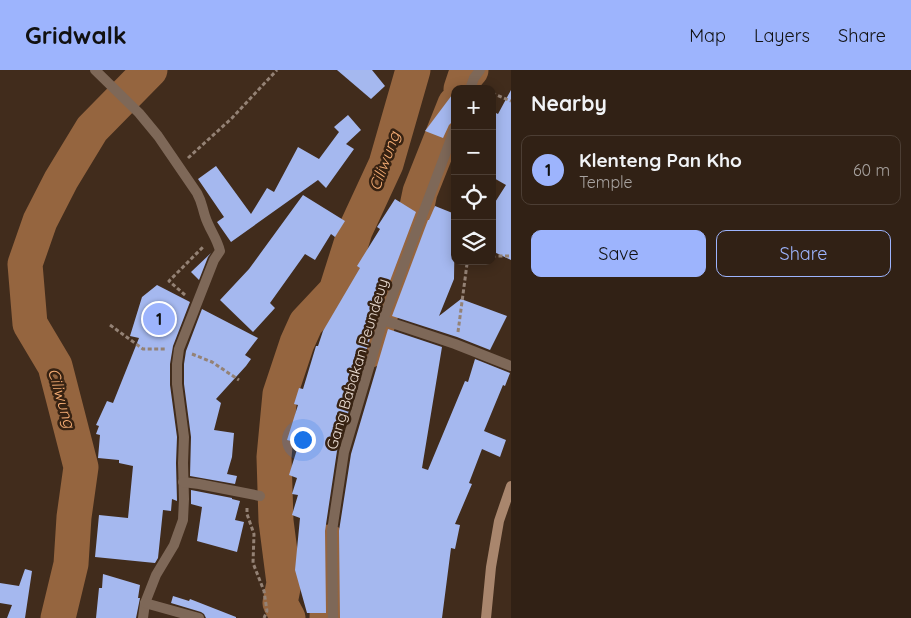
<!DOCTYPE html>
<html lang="en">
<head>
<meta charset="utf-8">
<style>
	body { margin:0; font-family:Quicksand,sans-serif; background:#39291e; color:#f1f3f6 }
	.controls { position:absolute; right:15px; top:15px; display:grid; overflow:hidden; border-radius:10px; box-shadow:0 2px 12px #0003 }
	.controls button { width:45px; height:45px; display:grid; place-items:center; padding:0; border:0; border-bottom:1px solid #4c3e34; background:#312115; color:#f1f3f6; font:25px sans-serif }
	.you { position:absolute; left:302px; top:369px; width:18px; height:18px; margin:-12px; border:4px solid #fff; border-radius:50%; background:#1a73e8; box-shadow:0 0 0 8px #1a73e833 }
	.badge { display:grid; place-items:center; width:32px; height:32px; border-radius:50%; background:#9db4fd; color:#111; font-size:16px; font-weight:700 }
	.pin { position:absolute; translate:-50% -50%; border:2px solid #fff; box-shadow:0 1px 5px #0006 }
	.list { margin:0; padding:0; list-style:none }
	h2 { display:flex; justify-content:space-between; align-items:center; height:65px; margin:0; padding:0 20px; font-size:21px }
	h2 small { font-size:16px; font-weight:400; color:#a8a3a0 }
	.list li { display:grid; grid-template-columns:32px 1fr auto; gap:15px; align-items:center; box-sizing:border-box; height:70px; margin:0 10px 10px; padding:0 10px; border:1px solid #4c3e34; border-radius:10px }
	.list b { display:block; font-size:19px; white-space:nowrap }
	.list p { margin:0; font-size:16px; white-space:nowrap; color:#a8a3a0 }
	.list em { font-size:16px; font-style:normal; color:#a8a3a0 }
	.actions { display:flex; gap:10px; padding:15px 20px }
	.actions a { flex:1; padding:11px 0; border:1px solid #9db4fd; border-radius:10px; text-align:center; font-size:18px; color:#9db4fd }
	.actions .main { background:#9db4fd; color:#111 }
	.icon { flex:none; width:28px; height:28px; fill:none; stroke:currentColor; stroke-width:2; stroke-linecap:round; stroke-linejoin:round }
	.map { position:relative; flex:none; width:511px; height:548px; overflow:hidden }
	header { display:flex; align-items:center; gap:30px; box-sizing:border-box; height:70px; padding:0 25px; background:#9db4fd; color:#111 }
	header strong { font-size:24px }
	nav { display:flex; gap:28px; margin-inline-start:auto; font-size:18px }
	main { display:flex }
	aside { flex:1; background:#312115 }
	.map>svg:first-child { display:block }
</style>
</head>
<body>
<header>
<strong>Gridwalk</strong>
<nav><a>Map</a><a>Layers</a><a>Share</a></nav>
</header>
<main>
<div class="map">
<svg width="511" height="548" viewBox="0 0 511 548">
	<rect width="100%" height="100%" fill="#412c1c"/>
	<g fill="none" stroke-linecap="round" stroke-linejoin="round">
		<g stroke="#95653f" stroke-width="35">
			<polyline points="461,19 465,7 471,0"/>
			<polyline points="370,280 392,206 408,179 420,122 455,34"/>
			<polyline points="58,548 71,494 74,447 81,397 55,296 30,254 25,194 40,151 61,110 92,59 150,0"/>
			<polyline points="288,548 280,533 284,513 276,451 274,387 280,324 297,273 306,253 336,221 355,161 386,94 413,0"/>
			<polyline points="327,548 329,472"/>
		</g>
	</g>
	<g fill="#a5b8ef">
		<polygon points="337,0 372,0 385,16 371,29"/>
		<polygon points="511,20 511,190 492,181 492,137 506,115 492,107 492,41 498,44"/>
		<polygon points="455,21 455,49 449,55 443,68 425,61"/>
		<polygon points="348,45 361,60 346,74 354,79 326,118 318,110 231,172 217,152 224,147 198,109 216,96 251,144 267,118 274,122 298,77 319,89 339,62 334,57"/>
		<polygon points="303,125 345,151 335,167 331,164 315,190 305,184 270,233 275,238 253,262 220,230 249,199"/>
		<polygon points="395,129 416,142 376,248 337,381 325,461 326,543 307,543 295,500 300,448 292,445 298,425 292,424 297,408 289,405 299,373 287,370 298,335 294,334 299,318 303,319 316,276 318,276 323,261 360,198 357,196 380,159 377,157"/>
		<polygon points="435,136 455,144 454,209 439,246 461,229 507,246 490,280 457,267 392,246 428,150 429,150"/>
		<polygon points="211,183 208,187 199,210 191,202"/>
		<polygon points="157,215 190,232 173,276 170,294 170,315 177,367 176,393 177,431 172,429 171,441 163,440 158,488 155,493 95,487 99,445 128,448 133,396 119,393 119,390 98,388 100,365 96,364 99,356 96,355 107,331 113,333 139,268 130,266 142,227"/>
		<polygon points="202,239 258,268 245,285 251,289 246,296 216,329 221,333 214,360 234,363 232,387 227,404 237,406 235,414 190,406 191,367 184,314 184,294 186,281"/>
		<polygon points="388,259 442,277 422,398 428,400 465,311 468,312 475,289 510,303 505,316 503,315 484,361 506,370 500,387 482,379 469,413 472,414 455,454 460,455 455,479 451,478 442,548 340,548 339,461 351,384"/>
		<polygon points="191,420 232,428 232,429 240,431 235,450 244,452 237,482 197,471 202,437 191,434"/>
		<polygon points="25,499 32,501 25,548 7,548 12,535 0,533 0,513 19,516"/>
		<polygon points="103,504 140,515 138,528 140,528 136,548 96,548 99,518 102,518"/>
		<polygon points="173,526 189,531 190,529 236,547 236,548 206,548 204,544 201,542 171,533"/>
	</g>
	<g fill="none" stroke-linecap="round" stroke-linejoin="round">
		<g stroke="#948275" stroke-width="3" stroke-dasharray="4 2.5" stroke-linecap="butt">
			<polyline points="492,23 511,31"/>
			<polyline points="188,88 232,48 277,0"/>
			<polyline points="492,186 511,186"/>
			<polyline points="185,225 169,211 204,176"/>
			<polyline points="110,255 143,279 165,279"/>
			<polyline points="458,262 467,194 468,191"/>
			<polyline points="192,284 212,292 239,310"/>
			<polyline points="247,438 247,444 254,464 253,493 264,521 267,541 264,548"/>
		</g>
		<g stroke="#7e6858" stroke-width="10">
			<path d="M95 0 139 43 158 66 197 123C202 132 202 137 205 146 209 159 217 168 220 181L214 190 179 279 177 294V314L184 367 183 393 184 429 183 450 174 475 156 505 145 533 143 548"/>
			<polyline points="470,19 474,8 480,0"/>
			<polyline points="383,250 455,274 511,296"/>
			<polyline points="183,412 199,414 260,426"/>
			<polyline points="145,533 199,548"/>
			<polyline points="333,548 332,461 344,382 383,250 455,58"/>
		</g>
		<polyline stroke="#a9866d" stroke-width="10" points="486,548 491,497 499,451 511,416"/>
	</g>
	<g text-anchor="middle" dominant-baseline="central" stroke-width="5" stroke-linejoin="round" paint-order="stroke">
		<g font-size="15" fill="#eadcd2" stroke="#372212">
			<text transform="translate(357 294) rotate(-73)">Gang Babakan Peundeuy</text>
		</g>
		<g font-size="16" font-style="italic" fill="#f7ae75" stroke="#372212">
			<text transform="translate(384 91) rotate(-70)">Ciliwung</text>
			<text transform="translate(62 328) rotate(74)">Ciliwung</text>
		</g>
	</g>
</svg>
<div class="controls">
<button>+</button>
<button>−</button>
<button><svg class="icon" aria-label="locate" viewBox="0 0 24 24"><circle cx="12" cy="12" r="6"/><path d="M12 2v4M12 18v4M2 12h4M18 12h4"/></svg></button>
<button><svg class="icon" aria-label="layers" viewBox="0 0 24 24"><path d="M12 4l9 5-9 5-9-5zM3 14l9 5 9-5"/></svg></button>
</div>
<div class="you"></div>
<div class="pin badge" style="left:159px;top:249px">1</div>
</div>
<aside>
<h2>Nearby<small></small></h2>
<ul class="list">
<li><span class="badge">1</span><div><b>Klenteng Pan Kho</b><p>Temple</p></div><em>60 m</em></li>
</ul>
<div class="actions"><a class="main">Save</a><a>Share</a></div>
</aside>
</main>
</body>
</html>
